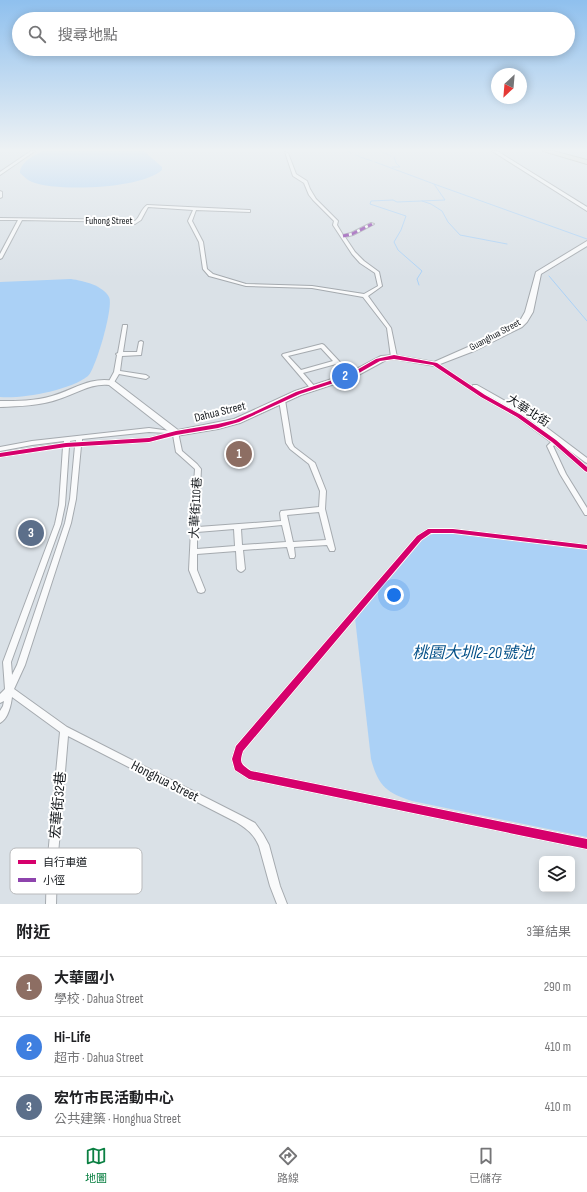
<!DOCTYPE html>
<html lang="zh-TW">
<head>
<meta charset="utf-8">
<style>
	body { margin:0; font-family:"Sofia Sans Condensed","Noto Sans TC",sans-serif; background:#f2f2f2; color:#202124 }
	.controls { position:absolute; right:12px; bottom:12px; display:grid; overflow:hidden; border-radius:6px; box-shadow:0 2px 10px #0003 }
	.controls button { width:36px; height:36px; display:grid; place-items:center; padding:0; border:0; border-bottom:1px solid #e0e0e0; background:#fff; color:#202124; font:20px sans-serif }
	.compass { position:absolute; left:491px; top:68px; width:36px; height:36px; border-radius:50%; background:#fff; box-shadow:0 2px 10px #0003; rotate:206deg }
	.you { position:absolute; left:394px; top:595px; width:14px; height:14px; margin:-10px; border:3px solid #fff; border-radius:50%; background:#1a73e8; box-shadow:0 0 0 6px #1a73e833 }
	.badge { display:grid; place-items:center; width:26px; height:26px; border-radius:50%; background:#0b8043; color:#fff; font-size:13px; font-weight:700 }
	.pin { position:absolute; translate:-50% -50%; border:2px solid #fff; box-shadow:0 1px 4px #0006 }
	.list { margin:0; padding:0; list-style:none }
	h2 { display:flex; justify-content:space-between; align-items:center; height:52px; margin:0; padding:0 16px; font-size:17px }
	h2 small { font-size:13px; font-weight:400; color:#757577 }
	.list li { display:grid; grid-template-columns:26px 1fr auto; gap:12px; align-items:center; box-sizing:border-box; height:60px; padding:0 16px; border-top:1px solid #e0e0e0 }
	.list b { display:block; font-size:15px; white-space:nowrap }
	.list p { margin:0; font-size:13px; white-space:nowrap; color:#757577 }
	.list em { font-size:13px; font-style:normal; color:#757577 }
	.icon { flex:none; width:22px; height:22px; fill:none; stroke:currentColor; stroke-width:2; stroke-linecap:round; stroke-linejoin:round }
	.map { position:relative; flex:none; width:587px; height:904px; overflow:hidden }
	.search { position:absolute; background:#fff; box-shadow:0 2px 10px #0003; left:12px; right:12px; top:12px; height:44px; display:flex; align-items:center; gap:10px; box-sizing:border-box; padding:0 14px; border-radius:22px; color:#757577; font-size:15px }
	.sheet { height:232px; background:#fff }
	nav { display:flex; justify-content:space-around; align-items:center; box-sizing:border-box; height:56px; border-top:1px solid #e0e0e0; background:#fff; font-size:11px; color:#757577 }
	nav a { display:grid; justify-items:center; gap:2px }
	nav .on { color:#0b8043 }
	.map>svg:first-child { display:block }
</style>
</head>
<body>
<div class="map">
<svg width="587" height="904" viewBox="0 0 587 904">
	<rect width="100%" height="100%" fill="#dae1e7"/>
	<g fill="#abd1f6">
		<path d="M42 151H144L162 167V170C141 189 58 192 32 182 27 180 24 176 20 173 20 162 34 156 42 151Z"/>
		<path d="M71 279C84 281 102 285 109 297 114 306 96 368 88 376 71 390 22 399 0 397V282Z"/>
		<path d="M446 532 587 550V837L412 801C386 793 378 785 371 759L355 618 415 545C424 536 433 533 446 532Z"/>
	</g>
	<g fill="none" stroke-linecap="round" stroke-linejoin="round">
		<g stroke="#abd1f6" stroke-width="1">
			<polyline points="347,151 351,153"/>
			<polyline points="381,151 391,156"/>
			<polyline points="355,155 359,156"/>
			<polyline points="360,157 372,161"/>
			<polyline points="375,162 434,184"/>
			<polyline points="392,167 400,167 396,163 394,157"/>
			<polyline points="422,201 431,204 442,211 448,222 460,235 507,244"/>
			<polyline points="549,276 587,321"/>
			<polyline points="419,285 417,279 422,271 398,250 394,242 401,230 406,216 370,204 371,201 393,200 397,202 445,200 434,184 587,239"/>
		</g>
	</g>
	<polygon fill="#858a8e" points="41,523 36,543 21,544 26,524"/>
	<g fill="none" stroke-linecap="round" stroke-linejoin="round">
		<defs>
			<g id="street">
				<polygon points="31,151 35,151 0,175 0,172"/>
				<path d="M285 152 288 153 296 174 307 181 310 189 316 199 338 221 337 225 343 235 351 233 371 223 374 224 353 235 345 237 355 252 364 261 379 272 382 286 368 296 391 328 397 357 396 358H392L391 357 387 328 363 297 312 288 246 286 209 276 203 269 199 242 188 221 193 210 148 207 141 220 135 224 130 222 22 220 2 258 0 259V254L18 220H0V218L131 220 135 221C140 217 141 209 147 205L249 210H250V212L196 210 192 221 203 242 207 269 213 274 246 284 312 286 364 294 378 286 375 273 360 263 352 254 333 225 334 221 313 200 309 195 304 183 293 176Z"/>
				<polygon points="0,191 2,192 2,197 0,198"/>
				<polygon points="123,325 127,325 127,326 123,352 137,352 139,342 141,341 143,342 141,355 122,356 120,371 146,375 149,377 146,379 119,374 113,384 111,385 108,383 114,372 117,355 116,354 118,353"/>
				<path d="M322 344 324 345 353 376 350 378 348 377 336 364 303 373 316 388 313 390 311 389 282 355 283 354ZM321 348 333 361 301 370 288 356Z"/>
				<path d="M435 362 473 387V385H477L530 415 587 458V463L585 462 562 445 587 467V472L585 471 555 445 553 446 566 474 587 508V515H585L560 474 547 446 551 442 517 417 481 397 433 365 432 364 433 363ZM475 388 526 417 546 432 521 415Z"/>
				<path d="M282 398 285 400 292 443 294 447 315 463 326 491 325 509 335 549 334 551H330L327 545 294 547 295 556 294 558H290L287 547 243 550 245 569 243 571 241 572 239 571 237 569 236 551 197 554V570L205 590 204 592 201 593 198 592 189 570 191 530 195 469 176 452 173 435 149 442 81 446 76 499 71 523 25 665 14 689 67 727 242 816 255 823 263 834 269 845 280 886 287 904H277L270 886 259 846C254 834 247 829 236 822L68 736 57 866 56 904H46L47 866 60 732 12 697C11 705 8 719 0 723V711L3 706 4 701 0 703V694L5 689 3 662 55 524 59 505 63 447 0 457V453L64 443V441L32 445 0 451V447L32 441 149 428 178 432 182 451 197 464 201 469 198 527 281 521 280 513 281 511 319 507 320 491 309 464 290 449 286 443 279 400ZM149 432 167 433 149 438 82 442V439ZM76 440V443H70V441ZM75 446 70 499 65 523 17 665 12 675 11 662 61 524 65 505 69 447ZM319 512 326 540 293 542 287 515ZM282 525 286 542 242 545 241 529ZM234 529 235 546 197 549V532Z"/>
				<path d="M428 529H453L587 545V549L453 533H431L421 540 243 751C239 763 241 764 251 771L587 839V849L249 779 235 770 232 759 236 746 417 536Z"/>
			</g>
			<g id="secondary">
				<polygon points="492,151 497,151 587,207 587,211"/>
				<path d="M587 241V246L541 274 533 312 527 322 522 327 474 351 435 366 394 359 386 360 353 378 301 395 240 423 218 429 176 436 173 435 109 385C90 383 76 394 59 399 40 406 20 406 0 407V401C17 401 35 401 52 396 73 390 91 376 114 381L178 430 234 419 295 391 347 374 381 356 394 355 434 362 468 347 516 323 521 319 525 312 536 272Z"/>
			</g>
			<polygon id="highway" points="543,151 553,151 587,160 587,164"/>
		</defs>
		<use href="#street" stroke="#a5aaaf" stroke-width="2"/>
		<use href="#secondary" stroke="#a5aaaf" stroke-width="2"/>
		<use href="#highway" stroke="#a4a49c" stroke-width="2"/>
		<use href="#street" fill="#f9fafb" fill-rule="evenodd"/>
		<use href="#secondary" fill="#f9fafb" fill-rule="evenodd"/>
		<use href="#highway" fill="#dddbd1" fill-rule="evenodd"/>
		<polyline stroke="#8e44ad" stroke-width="3" stroke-dasharray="6 3" stroke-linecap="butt" points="343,236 352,234 372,224"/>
		<defs>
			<g id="cycleway">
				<polygon points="394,355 437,363 485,395 521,415 556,440 587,467 587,472 585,471 552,442 517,417 481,397 433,365 394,359 380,361 352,377 300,394 239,422 218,428 176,435 149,442 66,447 0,457 0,453 66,443 149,438 176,431 218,424 235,420 252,413 296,392 348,375 376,359"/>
				<path d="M428 529H453L587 545V549L453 533H431L421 540 243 751C239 763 241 764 251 771L587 839V849L249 779 235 770 232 759 236 746 417 536Z"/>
			</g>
		</defs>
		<use href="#cycleway" stroke="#fff" stroke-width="2"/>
		<use href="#cycleway" fill="#d6006c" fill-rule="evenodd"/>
	</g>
	<linearGradient id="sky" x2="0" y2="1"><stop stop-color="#8fc0ee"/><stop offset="0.54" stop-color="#eef2f4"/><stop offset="1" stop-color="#eef2f4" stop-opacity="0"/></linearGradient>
	<rect width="587" height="278" fill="url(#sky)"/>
	<g text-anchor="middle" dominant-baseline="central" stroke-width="4" stroke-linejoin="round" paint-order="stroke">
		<g font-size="10" fill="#161a1e" stroke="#fff">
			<text x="109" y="221">Fuhong Street</text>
			<text transform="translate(495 335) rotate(-28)">Guanghua Street</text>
		</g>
		<g font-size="12" fill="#161a1e" stroke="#fff">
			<text transform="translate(528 411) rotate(33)">大華北街</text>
			<text transform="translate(220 412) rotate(-14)">Dahua Street</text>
			<text transform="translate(196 508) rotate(-87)">大華街110巷</text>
		</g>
		<g font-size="14" fill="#161a1e" stroke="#fff">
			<text transform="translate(165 781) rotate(27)">Honghua Street</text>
			<text transform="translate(58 805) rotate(-85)">宏華街32巷</text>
		</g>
		<g font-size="16" font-style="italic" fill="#055189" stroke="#fff">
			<text x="473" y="653">桃園大圳2-20號池</text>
		</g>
	</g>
	<rect x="10" y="848" width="132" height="46" rx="6" fill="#fff" stroke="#b9babc" stroke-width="1"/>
	<rect x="18" y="860" width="18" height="4" fill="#d6006c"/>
	<rect x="18" y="878" width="18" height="4" fill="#8e44ad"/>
	<g font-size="11" fill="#161a1e">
		<text x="43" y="866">自行車道</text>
		<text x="43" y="884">小徑</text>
	</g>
</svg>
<div class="controls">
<button><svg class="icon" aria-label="layers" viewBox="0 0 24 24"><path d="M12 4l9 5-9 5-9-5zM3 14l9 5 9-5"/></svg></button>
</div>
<svg class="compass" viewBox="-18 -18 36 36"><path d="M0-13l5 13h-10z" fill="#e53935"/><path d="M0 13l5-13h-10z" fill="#757577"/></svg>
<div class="you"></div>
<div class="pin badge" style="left:239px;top:454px;background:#8d6e63">1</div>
<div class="pin badge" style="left:345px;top:376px;background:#3f7fe0">2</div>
<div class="pin badge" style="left:31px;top:533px;background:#5c6f8a">3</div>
<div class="search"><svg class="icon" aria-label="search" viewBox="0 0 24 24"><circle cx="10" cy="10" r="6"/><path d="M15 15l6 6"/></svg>搜尋地點</div>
</div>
<section class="sheet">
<h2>附近<small>3筆結果</small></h2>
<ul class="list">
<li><span class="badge" style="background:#8d6e63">1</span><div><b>大華國小</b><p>學校 · Dahua Street</p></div><em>290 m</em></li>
<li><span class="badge" style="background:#3f7fe0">2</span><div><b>Hi-Life</b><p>超市 · Dahua Street</p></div><em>410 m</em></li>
<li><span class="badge" style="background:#5c6f8a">3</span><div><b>宏竹市民活動中心</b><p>公共建築 · Honghua Street</p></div><em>410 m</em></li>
</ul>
</section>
<nav>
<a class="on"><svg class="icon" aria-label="map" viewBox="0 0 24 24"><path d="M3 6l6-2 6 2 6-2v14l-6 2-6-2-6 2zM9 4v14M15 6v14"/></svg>地圖</a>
<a><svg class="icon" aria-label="directions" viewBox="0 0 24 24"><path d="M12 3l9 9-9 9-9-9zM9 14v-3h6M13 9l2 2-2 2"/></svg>路線</a>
<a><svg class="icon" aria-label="saved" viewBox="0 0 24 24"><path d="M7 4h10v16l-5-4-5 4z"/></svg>已儲存</a>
</nav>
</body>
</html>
